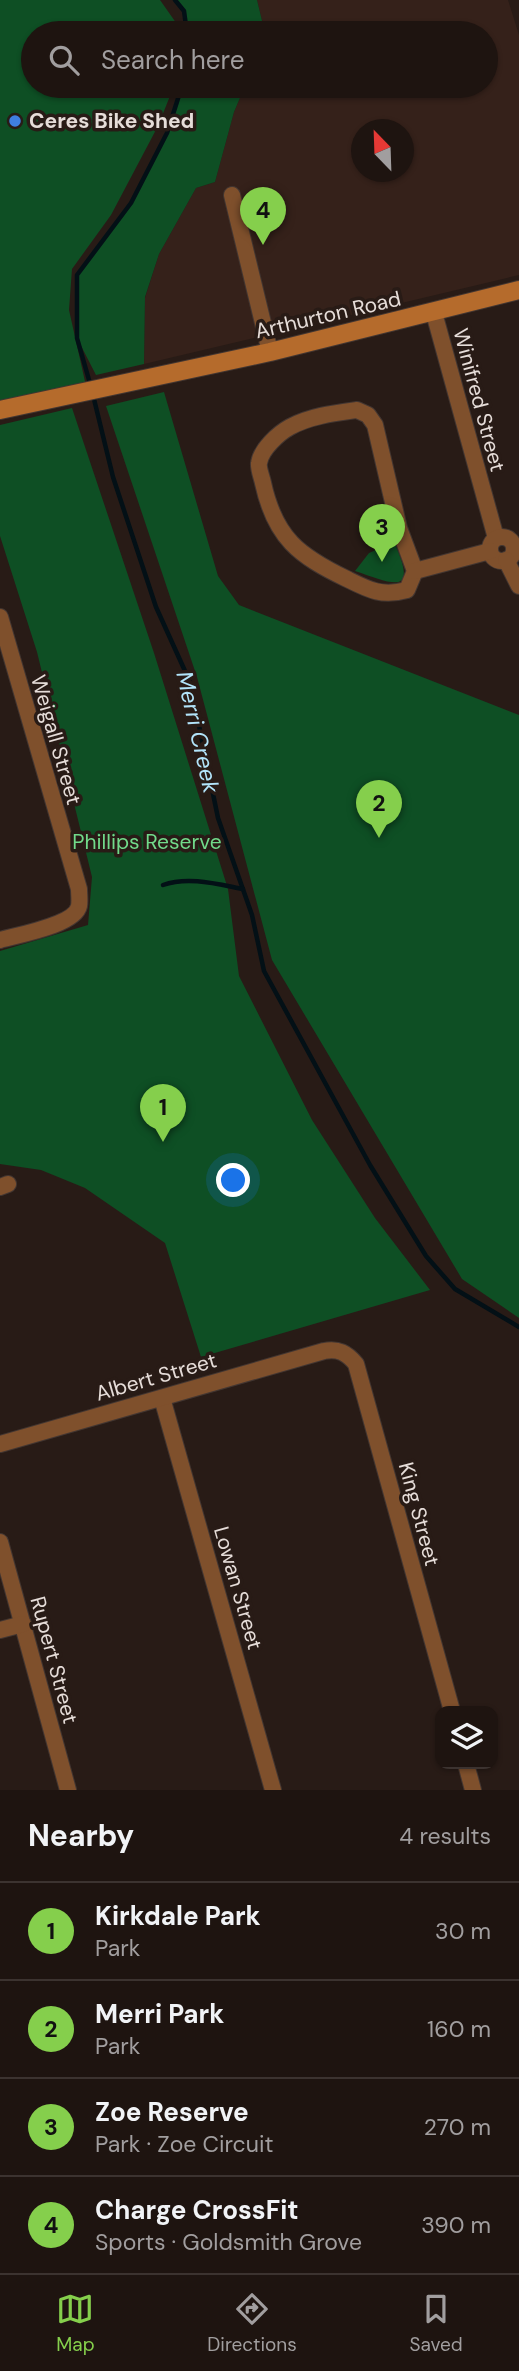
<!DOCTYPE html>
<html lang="en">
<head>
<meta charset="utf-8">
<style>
	body { margin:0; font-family:"DM Sans",sans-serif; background:#2b211e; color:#f1f3f6 }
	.controls { position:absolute; right:21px; bottom:21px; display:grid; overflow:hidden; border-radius:14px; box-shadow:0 2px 5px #0004 }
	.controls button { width:63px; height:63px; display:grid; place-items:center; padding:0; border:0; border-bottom:2px solid #3c3330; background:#1e1410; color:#f1f3f6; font:35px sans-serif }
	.compass { position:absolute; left:351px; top:119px; width:63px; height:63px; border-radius:50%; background:#1e1410; box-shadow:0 2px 5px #0004; rotate:337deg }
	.you { position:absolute; left:234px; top:1181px; width:24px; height:24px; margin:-18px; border:5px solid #fff; border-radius:50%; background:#1a73e8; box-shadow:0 0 0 10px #1a73e833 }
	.badge { display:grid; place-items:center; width:46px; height:46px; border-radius:50%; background:#85cf4c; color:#111; font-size:23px; font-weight:700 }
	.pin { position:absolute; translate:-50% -58px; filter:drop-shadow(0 2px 4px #0008) }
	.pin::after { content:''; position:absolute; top:37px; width:24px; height:21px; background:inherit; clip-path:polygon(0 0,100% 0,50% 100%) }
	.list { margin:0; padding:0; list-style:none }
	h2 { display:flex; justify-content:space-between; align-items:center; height:91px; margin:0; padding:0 28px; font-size:30px }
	h2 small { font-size:23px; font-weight:400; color:#a19e9f }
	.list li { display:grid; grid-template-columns:46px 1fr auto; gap:21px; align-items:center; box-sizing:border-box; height:98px; padding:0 28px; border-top:2px solid #3c3330 }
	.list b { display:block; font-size:26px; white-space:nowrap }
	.list p { margin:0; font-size:23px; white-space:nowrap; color:#a19e9f }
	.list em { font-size:23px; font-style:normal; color:#a19e9f }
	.icon { flex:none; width:38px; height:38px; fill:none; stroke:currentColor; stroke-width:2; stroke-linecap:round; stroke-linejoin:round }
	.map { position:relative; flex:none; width:519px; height:1790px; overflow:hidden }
	.search { position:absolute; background:#1e1410; box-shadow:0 2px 5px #0004; left:21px; right:21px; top:21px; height:77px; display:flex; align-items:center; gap:18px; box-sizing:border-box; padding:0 24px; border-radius:38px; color:#a19e9f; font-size:26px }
	.sheet { height:483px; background:#1e1410 }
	nav { display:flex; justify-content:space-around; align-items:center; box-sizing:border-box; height:98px; border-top:2px solid #3c3330; background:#1e1410; font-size:19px; color:#a19e9f }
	nav a { display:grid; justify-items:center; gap:4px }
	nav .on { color:#85cf4c }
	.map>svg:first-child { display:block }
</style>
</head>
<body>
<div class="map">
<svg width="519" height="1790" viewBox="0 0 519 1790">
	<rect width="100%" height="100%" fill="#281b16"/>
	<path fill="#35211a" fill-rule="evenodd" d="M257 0H508L519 35V275L144 364 145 298 159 254 196 188 215 182 234 112 245 86H486V33H265ZM362 130H404V172H362Z"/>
	<g fill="#0e4f24">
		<polygon points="0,0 160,0 179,27 178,33 33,33 33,86 174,86 158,126 111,215 72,269 69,310 86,386 0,407"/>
		<polygon points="175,0 257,0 265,33 187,33 184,11"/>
		<polygon points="182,86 245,86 234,112 215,182 196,188 159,254 145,297 144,364 96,375 77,338 77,275 131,203 167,133"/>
		<polygon points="164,392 218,576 239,605 519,715 519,1318 462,1279 272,960 197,677 106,406"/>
		<polygon points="72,408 154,653 228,889 239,976 312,1120 375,1218 430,1290 201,1357 165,1243 85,1188 41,1170 0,1164 0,951 88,925 92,877 37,652 0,536 0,425"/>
		<path d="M394 542C419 597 393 584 355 571L369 553Z"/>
	</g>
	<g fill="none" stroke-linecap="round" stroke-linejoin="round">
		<g stroke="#031016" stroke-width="4.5">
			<polyline points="175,0 184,11 187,33"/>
			<polyline points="91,387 77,338 77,275 131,203 167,133 182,86"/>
			<polyline points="93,395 113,477 156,607 190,682 218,818 252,915 264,971 370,1165 426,1256 455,1289 519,1327"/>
			<path d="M163 885C188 876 217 884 243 889"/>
		</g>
		<defs>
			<g id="street">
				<polyline points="232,195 270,352"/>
				<polyline points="434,313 496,538"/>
				<path d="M357 410 368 415 375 425 399 528 415 571 407 590C382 597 369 590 347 579 299 556 275 538 263 483 262 478 258 468 259 463 261 449 279 433 290 427 310 416 335 413 357 410Z"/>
				<circle cx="502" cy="549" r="12"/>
				<polyline points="506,560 519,586"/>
				<polyline points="415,571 490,551"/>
				<path d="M0 617 79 889C79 894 80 901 79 906 75 925 18 935 0 940"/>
				<polyline points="0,1187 8,1184"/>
				<polyline points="162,1398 273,1790"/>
				<path d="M0 1444 324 1351C338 1348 347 1353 356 1364L452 1711"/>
				<polyline points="0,1542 68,1790"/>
				<polyline points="0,1630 23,1624"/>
				<polyline points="466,1764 473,1790"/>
			</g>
			<polyline id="secondary" points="0,410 270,352 519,290"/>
		</defs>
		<use href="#street" stroke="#433631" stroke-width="18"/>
		<use href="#secondary" stroke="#433631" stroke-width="20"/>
		<use href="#street" stroke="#7f502c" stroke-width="16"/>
		<use href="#secondary" stroke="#b56b2c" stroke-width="18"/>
	</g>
	<circle fill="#3f7fe0" stroke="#281b16" stroke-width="2.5" cx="15" cy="121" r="7"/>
	<g text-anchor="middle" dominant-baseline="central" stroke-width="7" stroke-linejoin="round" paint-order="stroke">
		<g font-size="21" font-weight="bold" fill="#e6ddd9" stroke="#281b16" text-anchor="start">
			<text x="29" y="121">Ceres Bike Shed</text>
		</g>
		<g font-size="21" fill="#e6ddd9" stroke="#281b16">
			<text transform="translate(328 315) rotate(-13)">Arthurton Road</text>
			<text transform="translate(479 400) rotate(75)">Winifred Street</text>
			<text transform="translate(56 740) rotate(74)">Weigall Street</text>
			<text transform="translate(156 1377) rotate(-16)">Albert Street</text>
			<text transform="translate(419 1514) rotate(75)">King Street</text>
			<text transform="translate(238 1588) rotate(74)">Lowan Street</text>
			<text transform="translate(54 1660) rotate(75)">Rupert Street</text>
		</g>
		<g font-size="21" fill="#71da8a" stroke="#281b16">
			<text x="147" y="842">Phillips Reserve</text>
		</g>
		<g font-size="23" font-style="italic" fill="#b2e4fa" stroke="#281b16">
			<text transform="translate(198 732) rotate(77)">Merri Creek</text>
		</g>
	</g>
</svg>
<div class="controls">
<button><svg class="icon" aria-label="layers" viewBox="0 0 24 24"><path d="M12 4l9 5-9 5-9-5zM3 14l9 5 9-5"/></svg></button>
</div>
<svg class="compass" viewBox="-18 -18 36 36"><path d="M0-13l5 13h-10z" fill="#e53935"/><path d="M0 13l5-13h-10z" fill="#a19e9f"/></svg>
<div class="you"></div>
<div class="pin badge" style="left:163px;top:1142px">1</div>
<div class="pin badge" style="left:379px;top:838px">2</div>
<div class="pin badge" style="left:382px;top:562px">3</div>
<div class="pin badge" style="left:263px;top:245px">4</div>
<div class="search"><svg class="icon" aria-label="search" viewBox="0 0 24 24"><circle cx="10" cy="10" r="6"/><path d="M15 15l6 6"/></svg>Search here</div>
</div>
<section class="sheet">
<h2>Nearby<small>4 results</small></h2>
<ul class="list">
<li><span class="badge">1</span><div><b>Kirkdale Park</b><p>Park</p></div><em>30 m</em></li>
<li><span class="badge">2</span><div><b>Merri Park</b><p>Park</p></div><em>160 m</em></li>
<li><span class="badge">3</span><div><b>Zoe Reserve</b><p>Park · Zoe Circuit</p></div><em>270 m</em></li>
<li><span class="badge">4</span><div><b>Charge CrossFit</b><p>Sports · Goldsmith Grove</p></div><em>390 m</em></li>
</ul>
</section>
<nav>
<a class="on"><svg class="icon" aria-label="map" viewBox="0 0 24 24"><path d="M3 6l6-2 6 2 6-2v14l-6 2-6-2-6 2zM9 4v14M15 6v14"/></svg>Map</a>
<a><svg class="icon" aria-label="directions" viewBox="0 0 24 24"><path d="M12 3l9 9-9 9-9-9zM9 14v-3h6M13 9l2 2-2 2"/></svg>Directions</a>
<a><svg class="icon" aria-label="saved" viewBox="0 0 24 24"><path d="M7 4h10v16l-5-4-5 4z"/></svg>Saved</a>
</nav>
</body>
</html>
